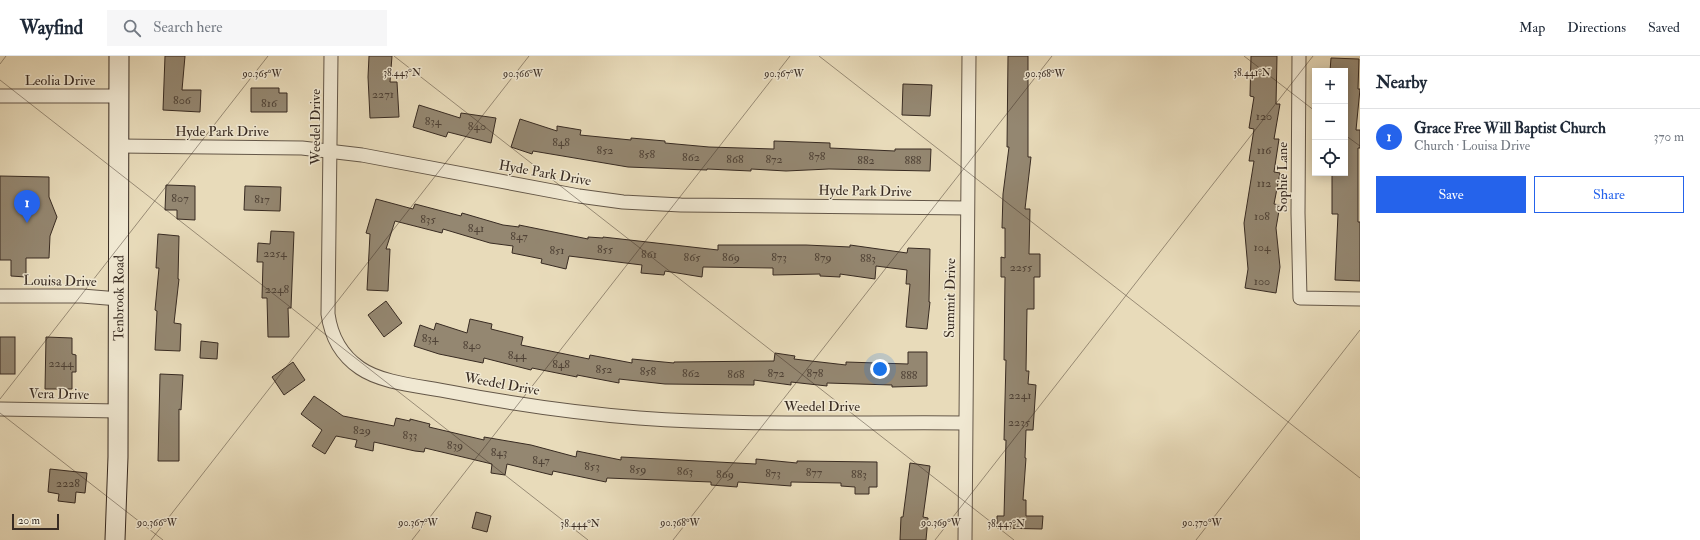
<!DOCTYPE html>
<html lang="en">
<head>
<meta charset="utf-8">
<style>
	body { margin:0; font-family:"IM FELL Double Pica",serif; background:#f6f6f7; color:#1f2937 }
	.controls { position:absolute; right:12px; top:12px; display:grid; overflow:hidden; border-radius:0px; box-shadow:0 2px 10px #0003 }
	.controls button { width:36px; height:36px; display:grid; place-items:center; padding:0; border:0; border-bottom:1px solid #e0e1e3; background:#fff; color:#1f2937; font:20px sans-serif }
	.scale { position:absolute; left:12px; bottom:10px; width:47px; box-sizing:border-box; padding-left:4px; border:2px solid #382b22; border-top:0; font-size:11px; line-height:14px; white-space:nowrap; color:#382b22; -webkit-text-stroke:3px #f0e8d2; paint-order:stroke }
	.you { position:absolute; left:880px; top:313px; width:14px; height:14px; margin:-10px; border:3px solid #fff; border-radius:50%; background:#1a73e8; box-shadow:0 0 0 6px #1a73e833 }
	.badge { display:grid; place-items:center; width:26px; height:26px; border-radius:50%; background:#2563eb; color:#fff; font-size:13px; font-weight:700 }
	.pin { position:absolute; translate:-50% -33px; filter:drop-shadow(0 1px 2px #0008) }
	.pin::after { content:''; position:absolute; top:21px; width:14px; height:12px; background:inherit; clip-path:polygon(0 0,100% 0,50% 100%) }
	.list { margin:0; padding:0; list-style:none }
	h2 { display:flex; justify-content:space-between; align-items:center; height:52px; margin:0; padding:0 16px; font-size:17px }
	h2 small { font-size:13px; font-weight:400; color:#747a83 }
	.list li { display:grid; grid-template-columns:26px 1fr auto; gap:12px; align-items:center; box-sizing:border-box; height:56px; padding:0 16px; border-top:1px solid #e0e1e3 }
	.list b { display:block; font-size:15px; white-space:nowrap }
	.list p { margin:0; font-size:13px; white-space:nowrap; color:#747a83 }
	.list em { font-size:13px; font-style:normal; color:#747a83 }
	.actions { display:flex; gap:8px; padding:12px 16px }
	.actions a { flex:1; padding:9px 0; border:1px solid #2563eb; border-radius:0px; text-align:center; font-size:14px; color:#2563eb }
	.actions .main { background:#2563eb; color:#fff }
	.icon { flex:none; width:22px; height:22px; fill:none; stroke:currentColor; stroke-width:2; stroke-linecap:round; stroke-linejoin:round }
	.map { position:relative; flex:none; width:1360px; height:484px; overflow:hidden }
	header { display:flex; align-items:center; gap:24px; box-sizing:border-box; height:56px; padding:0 20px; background:#fff; border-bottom:1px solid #e0e1e3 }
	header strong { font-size:19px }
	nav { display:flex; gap:22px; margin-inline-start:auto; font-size:14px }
	.search { width:280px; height:36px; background:#f6f6f7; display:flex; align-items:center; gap:10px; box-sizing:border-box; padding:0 14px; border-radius:0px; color:#747a83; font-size:15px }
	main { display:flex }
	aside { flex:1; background:#fff }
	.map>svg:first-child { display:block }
</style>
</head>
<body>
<header>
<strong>Wayfind</strong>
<div class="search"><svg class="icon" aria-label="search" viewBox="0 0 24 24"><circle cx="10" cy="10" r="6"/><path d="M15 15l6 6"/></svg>Search here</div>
<nav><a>Map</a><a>Directions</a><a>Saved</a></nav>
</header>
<main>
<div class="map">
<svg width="1360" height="484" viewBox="0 0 1360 484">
	<rect width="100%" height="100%" fill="#e8dbba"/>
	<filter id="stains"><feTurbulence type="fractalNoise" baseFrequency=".005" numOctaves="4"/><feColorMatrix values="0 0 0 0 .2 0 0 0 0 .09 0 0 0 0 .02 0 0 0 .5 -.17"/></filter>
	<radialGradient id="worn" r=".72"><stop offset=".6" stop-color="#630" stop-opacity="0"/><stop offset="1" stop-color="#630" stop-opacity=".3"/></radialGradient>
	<g fill="#948771" stroke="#382b22">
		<polygon points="165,0 185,0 182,34 201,34 200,56 163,54"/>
		<polygon points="369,0 392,0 390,26 397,26 399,61 370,62 368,21"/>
		<polygon points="1008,0 1028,0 1028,101 1031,101 1025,153 1030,153 1029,198 1040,198 1040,221 1034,221 1034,253 1027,253 1026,315 1029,315 1028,328 1036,329 1033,374 1026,374 1025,402 1026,402 1023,444 1026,444 1026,460 1043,460 1042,473 997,472 997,460 1004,460 1006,384 1004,384 1006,304 1004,304 1005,221 1001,221 1001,201 1005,202 1005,172 1002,172 1003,138 1009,91 1007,91"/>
		<polygon points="1251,0 1277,0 1276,48 1280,48 1274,83 1279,83 1274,116 1280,117 1274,148 1280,149 1276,172 1280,211 1276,237 1245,232 1248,213 1244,167 1254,105 1249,105 1254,73 1249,72 1254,41 1250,40"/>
		<polygon points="1331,2 1359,3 1358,33 1360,33 1356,74 1360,74 1360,92 1358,92 1358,166 1360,166 1360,225 1335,224 1338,158 1332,158 1332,117 1345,117 1345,15 1330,15"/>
		<polygon points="903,28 932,29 930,60 902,59"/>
		<polygon points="251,32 279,32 279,37 287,37 287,56 251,56"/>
		<polygon points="419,49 460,62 461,57 496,62 491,87 448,76 446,81 413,71"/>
		<polygon points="520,63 557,75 557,70 581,74 580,79 631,84 631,82 665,85 665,87 709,91 774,93 774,85 830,87 830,92 895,95 895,93 931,93 930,115 829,113 786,115 751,113 751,115 707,113 707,114 628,111 533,95 532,98 511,91"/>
		<polygon points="0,120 49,121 49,141 57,161 50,180 49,202 26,202 26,221 11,220 11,204 0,204"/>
		<polygon points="166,129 195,130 195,164 177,163 177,154 165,154"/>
		<polygon points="245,130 281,131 280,155 244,154"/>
		<polygon points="376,143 413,153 415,148 461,160 462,157 503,169 519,171 519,169 588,183 588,181 603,182 603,181 718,194 718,189 806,189 850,191 850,189 907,197 908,192 930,193 929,246 930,246 927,273 906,271 910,228 906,228 907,214 876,210 875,223 840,218 840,221 820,220 820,218 773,219 773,212 703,211 702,221 665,215 664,219 641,217 642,209 569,200 566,213 541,207 542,203 512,197 513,190 490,187 443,173 442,177 395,165 386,193 390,193 388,235 367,234 370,178 366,177"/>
		<polygon points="271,175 294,176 291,252 288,252 289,281 268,281 267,242 262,242 263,206 257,206 258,187 270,188"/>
		<polygon points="158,178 179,180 178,223 179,223 174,267 181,268 180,295 155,294 157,255 155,254 159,212 156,212"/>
		<polygon points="386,245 402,267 384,281 368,259"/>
		<polygon points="470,263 492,268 491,273 523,281 521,289 589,303 590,299 632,307 632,303 674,307 674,306 774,305 775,297 795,300 794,303 846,309 846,306 908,308 908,296 927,296 927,330 892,331 892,329 827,327 827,330 791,326 791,329 754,324 754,329 665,328 619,323 619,327 577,319 577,321 532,312 531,314 484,302 483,307 439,298 414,290 420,269 434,274 436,267 467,277"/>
		<rect x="0" y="281" width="15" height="37"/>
		<polygon points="46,281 72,282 72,298 76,299 76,316 72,316 72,333 45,333"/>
		<polygon points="201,285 218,287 217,303 200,302"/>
		<polygon points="293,306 305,324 284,339 272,321"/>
		<polygon points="160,318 183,319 181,354 179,353 179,405 158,405"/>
		<polygon points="314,340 343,360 394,370 396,362 410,365 410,363 430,368 429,371 484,384 484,381 531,389 576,401 577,395 621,404 621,401 756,408 756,403 797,407 797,405 877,406 877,431 869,431 869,438 855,438 855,431 841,430 841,427 791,426 791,430 738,426 737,431 711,429 711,426 607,422 606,426 553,415 552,419 507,408 505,419 491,417 492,408 425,392 424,396 415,395 374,386 373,395 355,391 357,384 336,380 325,398 312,390 322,374 301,358"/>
		<polygon points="910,407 930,410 923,461 928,462 926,484 900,484 901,461 903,461"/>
		<polygon points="50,413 87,417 85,437 76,436 75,447 58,445 59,438 48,436"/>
		<polygon points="476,456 491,460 487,476 472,472"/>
	</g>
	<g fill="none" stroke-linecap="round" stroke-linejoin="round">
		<defs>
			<g id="street">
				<path d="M331 0 328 258C331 280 341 299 360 312 383 328 423 330 451 336 513 348 576 357 639 362 746 370 858 366 965 367"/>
				<polyline points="1299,0 1298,157 1300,242 1360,243"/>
				<polyline points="0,40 119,40"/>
				<polyline points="119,90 302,92 362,99 579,140 623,146 681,149 967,152"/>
				<polyline points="0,240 82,240 119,243"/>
				<polyline points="0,353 118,355"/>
				<polyline points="965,484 969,0"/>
			</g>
			<g id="secondary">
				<path id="s1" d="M115 484 118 401 119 0"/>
			</g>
		</defs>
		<use href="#street" stroke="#645748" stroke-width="15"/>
		<use href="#secondary" stroke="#382b22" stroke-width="21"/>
		<use href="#street" stroke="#f0e8d2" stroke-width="13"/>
		<use href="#secondary" stroke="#f0e8d2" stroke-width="19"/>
	</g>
	<path fill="none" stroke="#382b22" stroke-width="1" stroke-opacity="0.45" d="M394 0 1014 484M819 0 1360 422M1244 0 1315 55M0 8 6 0M0 24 588 484M1345 79 1360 90M0 343 268 0M0 357 163 484M151 484 529 0M412 484 790 0M673 484 1052 0M935 484 1313 0M1196 484 1360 274"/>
	<g text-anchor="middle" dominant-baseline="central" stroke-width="3" stroke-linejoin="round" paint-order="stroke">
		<g font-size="12" fill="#4f4236">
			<text x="383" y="38">2271</text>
			<text x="182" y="44">806</text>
			<text x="269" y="47">816</text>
			<text x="1264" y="60">120</text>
			<text x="433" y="65">834</text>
			<text x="477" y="70">840</text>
			<text x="561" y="86">848</text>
			<text x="605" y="94">852</text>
			<text x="1264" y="94">116</text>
			<text x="647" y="98">858</text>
			<text x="817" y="100">878</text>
			<text x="691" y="101">862</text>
			<text x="735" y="103">868</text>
			<text x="774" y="103">872</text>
			<text x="866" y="104">882</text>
			<text x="913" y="104">888</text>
			<text x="1264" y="127">112</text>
			<text x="180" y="142">807</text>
			<text x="262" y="143">817</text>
			<text x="1262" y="160">108</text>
			<text x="428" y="163">835</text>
			<text x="476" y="172">841</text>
			<text x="519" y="180">847</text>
			<text x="1262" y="191">104</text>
			<text x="605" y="193">855</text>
			<text x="557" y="194">851</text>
			<text x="275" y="197">2254</text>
			<text x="649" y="198">861</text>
			<text x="692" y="201">865</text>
			<text x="731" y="201">869</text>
			<text x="779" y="201">873</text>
			<text x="823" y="201">879</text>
			<text x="868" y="202">883</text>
			<text x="1021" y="211">2255</text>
			<text x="1262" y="225">100</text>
			<text x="277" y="233">2248</text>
			<text x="430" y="282">834</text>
			<text x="472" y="289">840</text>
			<text x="517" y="299">844</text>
			<text x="61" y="307">2244</text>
			<text x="561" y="308">848</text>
			<text x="604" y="313">852</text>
			<text x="648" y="315">858</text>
			<text x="691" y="317">862</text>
			<text x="776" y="317">872</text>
			<text x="815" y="317">878</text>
			<text x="736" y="318">868</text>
			<text x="909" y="319">888</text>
			<text x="1020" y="339">2241</text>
			<text x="1019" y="366">2235</text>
			<text x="362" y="374">829</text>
			<text x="410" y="379">833</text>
			<text x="455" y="389">839</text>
			<text x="499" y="396">843</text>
			<text x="541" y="404">847</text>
			<text x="592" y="410">853</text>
			<text x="638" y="413">859</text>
			<text x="685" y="415">863</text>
			<text x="814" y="416">877</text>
			<text x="773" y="417">873</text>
			<text x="725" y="418">869</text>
			<text x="859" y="418">883</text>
			<text x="68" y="427">2228</text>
		</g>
		<g font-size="14" fill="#382b22" stroke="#f0e8d2">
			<text x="60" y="24">Leolia Drive</text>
			<text transform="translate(315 71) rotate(-90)">Weedel Drive</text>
			<text x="222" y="75">Hyde Park Drive</text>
			<text transform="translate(545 117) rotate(10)">Hyde Park Drive</text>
			<text transform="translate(1282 121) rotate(-90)">Sophie Lane</text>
			<text transform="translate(865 135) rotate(1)">Hyde Park Drive</text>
			<text transform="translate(60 225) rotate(1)">Louisa Drive</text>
			<text stroke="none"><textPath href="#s1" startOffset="242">Tenbrook Road</textPath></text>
			<text transform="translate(950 242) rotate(-89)">Summit Drive</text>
			<text transform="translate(502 328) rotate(10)">Weedel Drive</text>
			<text transform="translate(59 338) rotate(1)">Vera Drive</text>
			<text x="822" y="350">Weedel Drive</text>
		</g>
	</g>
	<g font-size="10" text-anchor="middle" fill="#382b22" stroke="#f0e8d2" stroke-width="3" stroke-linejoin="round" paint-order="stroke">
		<text x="402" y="20">38.443°N</text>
		<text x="1252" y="20">38.441°N</text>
		<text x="262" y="21">90.365°W</text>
		<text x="523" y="21">90.366°W</text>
		<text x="784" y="21">90.367°W</text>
		<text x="1045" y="21">90.368°W</text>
		<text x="157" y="470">90.366°W</text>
		<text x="418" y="470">90.367°W</text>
		<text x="680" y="470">90.368°W</text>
		<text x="941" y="470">90.369°W</text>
		<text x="1202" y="470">90.370°W</text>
		<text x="580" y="471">38.444°N</text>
		<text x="1006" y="471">38.443°N</text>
	</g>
	<rect width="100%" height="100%" filter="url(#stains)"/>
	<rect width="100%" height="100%" fill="url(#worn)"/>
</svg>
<div class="controls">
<button>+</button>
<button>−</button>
<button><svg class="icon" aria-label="locate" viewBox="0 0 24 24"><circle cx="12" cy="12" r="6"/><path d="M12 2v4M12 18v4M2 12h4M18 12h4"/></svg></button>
</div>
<div class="scale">20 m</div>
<div class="you"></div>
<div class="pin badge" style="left:27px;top:167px">1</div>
</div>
<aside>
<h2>Nearby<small></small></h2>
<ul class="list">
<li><span class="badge">1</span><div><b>Grace Free Will Baptist Church</b><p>Church · Louisa Drive</p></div><em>370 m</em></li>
</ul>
<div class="actions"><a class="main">Save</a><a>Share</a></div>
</aside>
</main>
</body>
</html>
